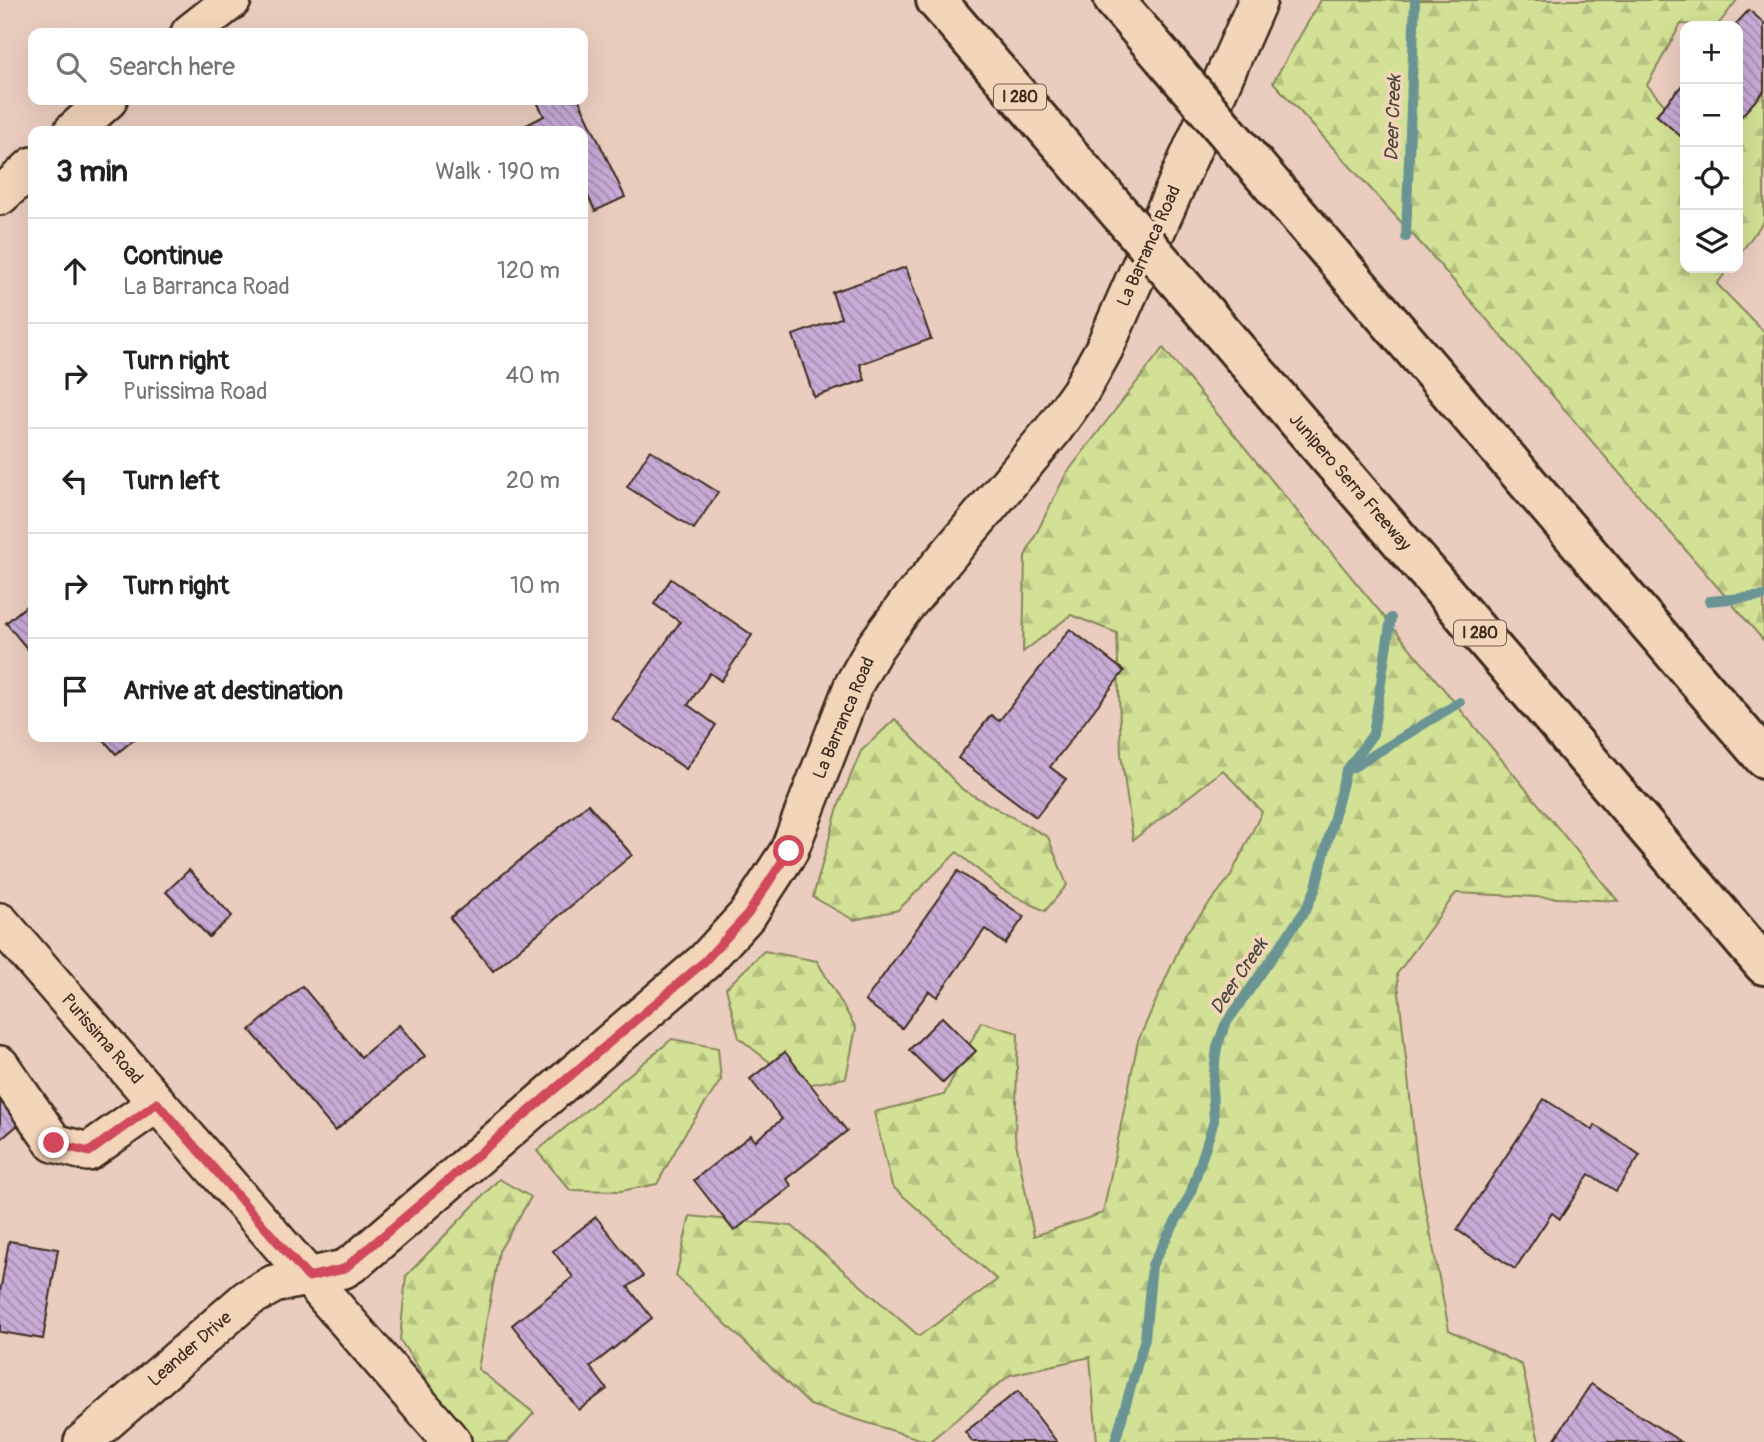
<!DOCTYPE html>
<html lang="en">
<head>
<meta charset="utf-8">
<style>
	body { margin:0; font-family:Pangolin,sans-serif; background:#f6f6f6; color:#202124 }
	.controls { position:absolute; right:21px; top:21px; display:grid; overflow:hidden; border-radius:14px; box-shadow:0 7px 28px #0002 }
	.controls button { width:63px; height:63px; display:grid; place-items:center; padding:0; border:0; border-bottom:2px solid #e0e0e0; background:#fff; color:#202124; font:35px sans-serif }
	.stop { position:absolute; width:21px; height:21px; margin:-16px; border:5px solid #d1495b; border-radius:50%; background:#fff }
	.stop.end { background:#d1495b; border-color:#fff; box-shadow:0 2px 7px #0008 }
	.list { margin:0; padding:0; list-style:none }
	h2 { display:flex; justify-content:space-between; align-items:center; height:91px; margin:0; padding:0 28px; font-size:30px }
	h2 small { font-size:23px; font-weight:400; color:#757577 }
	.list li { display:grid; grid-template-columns:46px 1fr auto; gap:21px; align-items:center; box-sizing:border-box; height:105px; padding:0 28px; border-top:2px solid #e0e0e0 }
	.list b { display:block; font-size:26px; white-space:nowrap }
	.list p { margin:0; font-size:23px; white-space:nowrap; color:#757577 }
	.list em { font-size:23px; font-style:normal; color:#757577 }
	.icon { flex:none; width:38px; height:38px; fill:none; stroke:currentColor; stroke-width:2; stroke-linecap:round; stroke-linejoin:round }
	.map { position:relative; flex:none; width:1764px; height:1442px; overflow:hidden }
	.search { position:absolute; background:#fff; box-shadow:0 7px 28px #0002; left:28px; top:28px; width:560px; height:77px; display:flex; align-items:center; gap:18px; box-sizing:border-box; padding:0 24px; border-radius:14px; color:#757577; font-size:26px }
	.panel { position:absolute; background:#fff; box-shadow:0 7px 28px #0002; left:28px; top:126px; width:560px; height:616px; border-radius:14px }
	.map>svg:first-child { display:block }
</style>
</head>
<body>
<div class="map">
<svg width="1764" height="1442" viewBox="0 0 1764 1442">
	<defs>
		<pattern id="forest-firs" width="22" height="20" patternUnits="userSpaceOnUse" patternTransform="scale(1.75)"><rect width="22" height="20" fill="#d2e195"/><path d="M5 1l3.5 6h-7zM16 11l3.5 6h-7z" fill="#b5c180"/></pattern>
		<pattern id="building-back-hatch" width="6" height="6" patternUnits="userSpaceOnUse" patternTransform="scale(1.75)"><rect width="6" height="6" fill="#c8abd7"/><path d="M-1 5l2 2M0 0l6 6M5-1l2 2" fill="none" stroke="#a48bae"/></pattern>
	</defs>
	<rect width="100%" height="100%" fill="#eacdbf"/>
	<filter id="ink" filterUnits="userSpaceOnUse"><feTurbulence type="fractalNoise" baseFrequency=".0143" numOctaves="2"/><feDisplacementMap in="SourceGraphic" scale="14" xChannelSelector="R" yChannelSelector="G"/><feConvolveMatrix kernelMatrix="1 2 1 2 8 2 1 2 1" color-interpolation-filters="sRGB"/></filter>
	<g filter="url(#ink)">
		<g fill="url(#forest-firs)" stroke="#86865a" stroke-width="2">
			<polygon points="1321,0 1737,0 1717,26 1681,24 1647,85 1685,129 1685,268 1729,268 1717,284 1764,332 1764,641 1433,257 1273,82"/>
			<polygon points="1764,67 1764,221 1738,256 1738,124"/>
			<polygon points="1163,348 1618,901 1456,893 1397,974 1417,1163 1449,1330 1522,1365 1539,1442 1097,1442 1090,1357 1010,1375 929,1442 810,1405 676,1276 690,1216 792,1226 919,1336 997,1280 892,1186 874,1112 944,1095 981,1022 1018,1033 1015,1137 1034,1236 1103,1213 1138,1041 1186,933 1230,877 1262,812 1223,770 1133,840 1121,754 1117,633 1071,615 1023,652 1025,556 1066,474"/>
			<polygon points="895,719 963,790 1048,837 1067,885 1045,911 1001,889 957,852 898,910 854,920 813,897 838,807 861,751"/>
			<polygon points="764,951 817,961 856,1028 846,1078 800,1086 739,1038 726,988"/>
			<polygon points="672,1039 718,1048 721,1080 684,1135 657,1184 621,1191 570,1190 537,1151"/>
			<polygon points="499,1179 531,1197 499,1251 478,1369 534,1413 508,1442 468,1442 400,1340 406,1276"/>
		</g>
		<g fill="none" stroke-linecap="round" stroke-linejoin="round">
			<g stroke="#6a9494" stroke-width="10">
				<polyline points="1406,237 1415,0"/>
				<polyline points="1709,601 1764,596"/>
				<polyline points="1352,768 1460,702"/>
				<polyline points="1115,1442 1145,1338 1152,1265 1190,1195 1214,1121 1212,1088 1217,1047 1225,1025 1306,909 1315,890 1346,771 1373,734 1391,618"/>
			</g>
		</g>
		<g fill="url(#building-back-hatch)" stroke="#3b2a1e" stroke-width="2">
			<polygon points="1749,10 1764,23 1764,91 1738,120 1738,26 1734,26"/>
			<polygon points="1685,82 1685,140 1656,115"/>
			<polygon points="536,100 579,100 625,197 595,211 583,185 583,131 515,131 544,116"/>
			<polygon points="906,267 931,339 860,364 865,380 814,397 793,335 841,318 832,292"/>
			<polygon points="650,450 718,492 694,529 627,487"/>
			<polygon points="671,579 752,635 721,681 710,673 688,705 716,725 686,769 612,718 680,622 654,604"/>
			<polygon points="33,600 33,656 6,623"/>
			<polygon points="1070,629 1124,671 1050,767 1066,779 1036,817 958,758 991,715 999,721"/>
			<polygon points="101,737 137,737 116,754"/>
			<polygon points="588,804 632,855 493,971 450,918"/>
			<polygon points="189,870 232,916 209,937 166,892"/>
			<polygon points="958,871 1024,917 1005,944 985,929 937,997 929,991 902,1028 865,1001"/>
			<polygon points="302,986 361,1057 399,1025 425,1056 335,1131 250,1030"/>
			<polygon points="942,1017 976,1051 943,1083 909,1050"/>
			<polygon points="785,1052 847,1131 786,1179 792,1186 734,1231 694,1180 751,1135 755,1141 782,1119 750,1079"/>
			<polygon points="0,1092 24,1120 0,1140"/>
			<polygon points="1544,1099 1593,1130 1595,1125 1640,1155 1616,1191 1589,1174 1560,1219 1552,1213 1515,1269 1457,1230"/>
			<polygon points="596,1217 643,1276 628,1287 652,1318 590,1367 607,1389 579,1410 512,1325 573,1277 553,1251"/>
			<polygon points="9,1241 58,1249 43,1339 0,1332 0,1292"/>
			<polygon points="1591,1384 1681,1442 1557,1442 1554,1440"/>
			<polygon points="1018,1391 1057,1442 973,1442 965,1432"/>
		</g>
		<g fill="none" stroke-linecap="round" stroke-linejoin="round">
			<defs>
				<g id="minor">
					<polyline points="190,33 232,0"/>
					<polyline points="73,131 108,100"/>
					<polyline points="0,196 33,166"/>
					<polyline points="0,922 452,1442"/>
					<polyline points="0,1065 54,1143 88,1152 157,1103"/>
					<polyline points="83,1442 247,1299 274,1284 344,1269 355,1262 705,961 748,914 789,851 853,686 875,647 907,604 1053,430 1080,392 1104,349 1258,0"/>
				</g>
				<g id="highway">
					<polyline points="936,0 1104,195"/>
					<polyline points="1114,0 1163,57"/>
					<polyline points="1255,165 1764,758"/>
					<polyline points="1195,301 1764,965"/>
				</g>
			</defs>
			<use href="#minor" stroke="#3b2a1e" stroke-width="42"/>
			<use href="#highway" stroke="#3b2a1e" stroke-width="44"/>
			<use href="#minor" stroke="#f3d5b9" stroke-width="37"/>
			<use href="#highway" stroke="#f3d5b9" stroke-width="38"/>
			<defs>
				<g id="highway-bridge">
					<polyline points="1163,57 1255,165"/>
					<polyline points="1104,195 1195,301"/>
				</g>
			</defs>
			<use href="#highway-bridge" stroke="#3b2a1e" stroke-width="44" stroke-linecap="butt"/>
			<use href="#highway-bridge" stroke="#f3d5b9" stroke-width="38"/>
		</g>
	</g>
	<g fill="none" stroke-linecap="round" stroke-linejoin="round" filter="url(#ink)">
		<polyline stroke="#d1495b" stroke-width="9" points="54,1143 89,1152 157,1103 308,1277 344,1269 705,961 748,914 789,851"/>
	</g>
	<g text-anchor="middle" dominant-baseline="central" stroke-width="7" stroke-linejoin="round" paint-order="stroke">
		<g fill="#f3d5b9" stroke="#725d4c" stroke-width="2">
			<rect x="994" y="84.5" width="52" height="25" rx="5"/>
			<rect x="1454" y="620.5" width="52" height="25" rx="5"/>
		</g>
		<g font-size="16" font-weight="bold" fill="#3b2a1e">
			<text x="1020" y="97">I 280</text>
			<text x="1480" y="633">I 280</text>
		</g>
		<g font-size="18" fill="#3b2a1e" stroke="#f3d5b9">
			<text transform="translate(1149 246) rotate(-66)">La Barranca Road</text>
			<text transform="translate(1350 482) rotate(49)">Junipero Serra Freeway</text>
			<text transform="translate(844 718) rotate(-67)">La Barranca Road</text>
			<text transform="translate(102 1039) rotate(49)">Purissima Road</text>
			<text transform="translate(190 1349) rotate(-41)">Leander Drive</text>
		</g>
		<g font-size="19" font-style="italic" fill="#47453b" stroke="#f3d5b9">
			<text transform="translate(1393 118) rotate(-88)">Deer Creek</text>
			<text transform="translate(1239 976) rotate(-56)">Deer Creek</text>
		</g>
	</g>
</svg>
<div class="controls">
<button>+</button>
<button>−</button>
<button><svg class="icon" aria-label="locate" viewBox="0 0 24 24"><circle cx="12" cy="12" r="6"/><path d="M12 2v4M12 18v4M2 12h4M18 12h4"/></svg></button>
<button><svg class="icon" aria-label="layers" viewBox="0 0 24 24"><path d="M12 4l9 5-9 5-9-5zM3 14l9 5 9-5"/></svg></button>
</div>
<div class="stop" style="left:789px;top:851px"></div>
<div class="stop end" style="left:54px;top:1143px"></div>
<div class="search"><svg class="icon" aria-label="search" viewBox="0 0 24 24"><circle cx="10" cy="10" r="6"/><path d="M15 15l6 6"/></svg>Search here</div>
<section class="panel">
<h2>3 min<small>Walk · 190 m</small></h2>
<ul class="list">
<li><svg class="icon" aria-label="ahead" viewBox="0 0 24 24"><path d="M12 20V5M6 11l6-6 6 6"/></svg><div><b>Continue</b><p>La Barranca Road</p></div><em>120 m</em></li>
<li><svg class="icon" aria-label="right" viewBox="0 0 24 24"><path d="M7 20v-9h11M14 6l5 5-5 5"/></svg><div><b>Turn right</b><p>Purissima Road</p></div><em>40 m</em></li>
<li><svg class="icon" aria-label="left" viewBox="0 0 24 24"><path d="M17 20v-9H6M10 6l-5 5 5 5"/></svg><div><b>Turn left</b></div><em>20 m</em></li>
<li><svg class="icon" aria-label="right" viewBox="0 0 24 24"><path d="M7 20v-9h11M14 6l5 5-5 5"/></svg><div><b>Turn right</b></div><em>10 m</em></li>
<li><svg class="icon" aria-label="arrive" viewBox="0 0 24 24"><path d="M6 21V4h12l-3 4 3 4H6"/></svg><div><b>Arrive at destination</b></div></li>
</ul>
</section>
</div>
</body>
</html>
